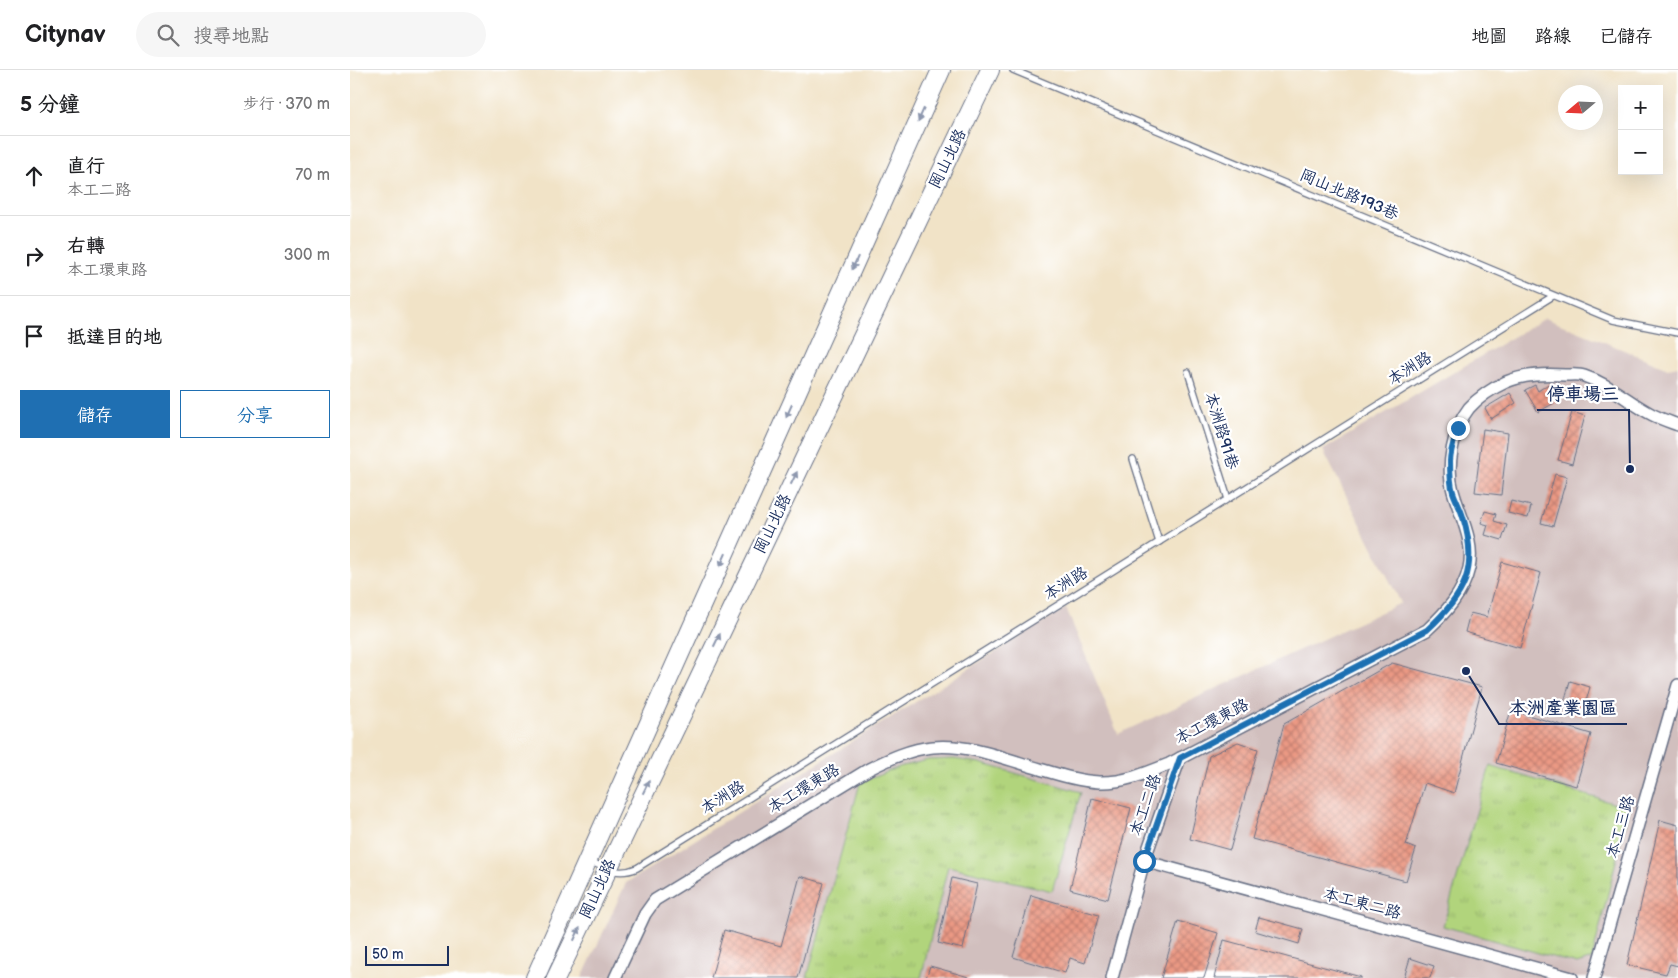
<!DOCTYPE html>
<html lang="zh-TW">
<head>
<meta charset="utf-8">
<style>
	body { margin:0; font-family:"Balsamiq Sans","LXGW WenKai TC",sans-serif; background:#f6f6f6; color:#202124 }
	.controls { position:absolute; right:15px; top:15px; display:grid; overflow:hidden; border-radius:0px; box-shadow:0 5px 20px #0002 }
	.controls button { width:45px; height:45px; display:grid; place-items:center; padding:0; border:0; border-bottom:1px solid #e0e0e0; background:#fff; color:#202124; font:25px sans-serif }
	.compass { position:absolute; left:1208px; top:15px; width:45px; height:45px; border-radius:50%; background:#fff; box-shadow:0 5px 20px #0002; rotate:251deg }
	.scale { position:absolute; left:15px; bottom:12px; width:84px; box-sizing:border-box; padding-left:5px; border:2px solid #1b2f5e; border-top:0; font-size:14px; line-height:18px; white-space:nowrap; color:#1b2f5e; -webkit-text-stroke:4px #fff; paint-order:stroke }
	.stop { position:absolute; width:15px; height:15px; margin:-11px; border:4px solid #1f6fb2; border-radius:50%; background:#fff }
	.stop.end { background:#1f6fb2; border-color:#fff; box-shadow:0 1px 5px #0008 }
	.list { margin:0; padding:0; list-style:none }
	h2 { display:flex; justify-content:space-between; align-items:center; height:65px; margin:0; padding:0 20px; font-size:21px }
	h2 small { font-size:16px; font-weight:400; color:#757577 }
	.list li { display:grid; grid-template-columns:32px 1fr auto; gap:15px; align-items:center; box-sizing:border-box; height:80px; padding:0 20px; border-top:1px solid #e0e0e0 }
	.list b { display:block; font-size:19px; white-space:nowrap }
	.list p { margin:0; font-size:16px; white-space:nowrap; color:#757577 }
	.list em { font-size:16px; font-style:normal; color:#757577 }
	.actions { display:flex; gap:10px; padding:15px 20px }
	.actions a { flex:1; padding:11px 0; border:1px solid #1f6fb2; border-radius:0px; text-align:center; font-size:18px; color:#1f6fb2 }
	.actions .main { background:#1f6fb2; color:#fff }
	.icon { flex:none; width:28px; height:28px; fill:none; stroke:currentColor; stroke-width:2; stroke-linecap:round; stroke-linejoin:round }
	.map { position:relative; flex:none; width:1328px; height:908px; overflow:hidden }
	header { display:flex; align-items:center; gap:30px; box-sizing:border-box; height:70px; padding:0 25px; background:#fff; border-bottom:1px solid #e0e0e0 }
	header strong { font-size:24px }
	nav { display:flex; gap:28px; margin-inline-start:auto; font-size:18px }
	.search { width:350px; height:45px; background:#f6f6f6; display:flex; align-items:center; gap:12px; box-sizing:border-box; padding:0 18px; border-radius:28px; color:#757577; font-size:19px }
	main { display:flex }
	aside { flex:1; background:#fff }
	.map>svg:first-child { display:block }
</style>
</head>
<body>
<header>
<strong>Citynav</strong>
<div class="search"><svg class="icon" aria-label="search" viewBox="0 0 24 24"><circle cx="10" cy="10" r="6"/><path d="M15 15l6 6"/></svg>搜尋地點</div>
<nav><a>地圖</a><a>路線</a><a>已儲存</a></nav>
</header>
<main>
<aside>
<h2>5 分鐘<small>步行 · 370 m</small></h2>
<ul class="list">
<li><svg class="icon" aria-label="ahead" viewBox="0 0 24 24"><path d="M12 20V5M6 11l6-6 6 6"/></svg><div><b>直行</b><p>本工二路</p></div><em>70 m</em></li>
<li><svg class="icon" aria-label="right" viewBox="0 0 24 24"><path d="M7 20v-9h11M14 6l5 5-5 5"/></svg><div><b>右轉</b><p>本工環東路</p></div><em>300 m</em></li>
<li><svg class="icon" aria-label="arrive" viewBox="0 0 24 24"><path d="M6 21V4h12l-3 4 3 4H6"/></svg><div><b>抵達目的地</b></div></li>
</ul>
<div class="actions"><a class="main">儲存</a><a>分享</a></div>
</aside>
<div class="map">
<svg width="1328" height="908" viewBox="0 0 1328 908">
	<defs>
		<pattern id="grass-tufts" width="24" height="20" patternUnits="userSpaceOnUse" patternTransform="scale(1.25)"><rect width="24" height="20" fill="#b1d47c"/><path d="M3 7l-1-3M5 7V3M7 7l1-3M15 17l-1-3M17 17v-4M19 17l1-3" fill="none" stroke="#98b66e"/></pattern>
		<pattern id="building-cross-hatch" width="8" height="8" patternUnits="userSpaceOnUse" patternTransform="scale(1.25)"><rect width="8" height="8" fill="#eb9984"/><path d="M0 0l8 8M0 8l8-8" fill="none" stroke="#be7d6f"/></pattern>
	</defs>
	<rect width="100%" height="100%" fill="#fff"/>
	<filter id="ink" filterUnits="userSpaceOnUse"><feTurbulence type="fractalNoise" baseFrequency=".02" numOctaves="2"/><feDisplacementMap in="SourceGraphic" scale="10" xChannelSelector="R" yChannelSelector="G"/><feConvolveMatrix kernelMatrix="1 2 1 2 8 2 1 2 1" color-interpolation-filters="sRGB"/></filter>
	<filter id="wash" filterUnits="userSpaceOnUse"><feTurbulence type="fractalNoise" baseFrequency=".0096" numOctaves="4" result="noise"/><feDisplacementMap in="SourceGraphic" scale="20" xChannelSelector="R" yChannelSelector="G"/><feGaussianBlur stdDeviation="1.12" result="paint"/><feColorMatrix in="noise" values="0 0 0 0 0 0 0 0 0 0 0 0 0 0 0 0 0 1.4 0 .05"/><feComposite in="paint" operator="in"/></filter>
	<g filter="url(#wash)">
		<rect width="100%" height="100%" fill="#f1e3c7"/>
		<polygon fill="#d1bfbe" points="1195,248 1318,298 1328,296 1328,908 232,908 276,813 716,538 768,664 1051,533 973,380"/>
		<g fill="url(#grass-tufts)" stroke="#66826d">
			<polygon points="604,689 630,693 731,722 702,821 598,796 571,908 457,908 510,713 549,697 578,690"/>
			<polygon points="1140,696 1279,738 1242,889 1227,894 1093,856"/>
		</g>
		<g id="blocks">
			<g fill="url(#building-cross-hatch)">
				<polygon points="1200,313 1210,330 1188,342 1175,320 1185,315 1188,321"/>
				<polygon points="1160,323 1166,333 1141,349 1135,338"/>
				<polygon points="1222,342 1235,346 1222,394 1208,390"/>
				<polygon points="1133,359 1158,363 1151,425 1125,422"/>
				<polygon points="1205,404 1217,407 1203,456 1191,453"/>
				<polygon points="1161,431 1181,436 1178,448 1158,443"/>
				<polygon points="1135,441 1146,444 1144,451 1157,455 1152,470 1135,465 1138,455 1131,453"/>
				<polygon points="1152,492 1191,503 1170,578 1115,562 1120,543 1137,547"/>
				<polygon points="1042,593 1132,617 1104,723 1075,713 1056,775 1066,779 1056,811 902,769 934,654"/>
				<polygon points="1220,611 1240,617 1232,646 1212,640"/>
				<polygon points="1161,640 1241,664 1226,716 1146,693"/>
				<polygon points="888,672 908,679 880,780 840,769 859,686"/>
				<polygon points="742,728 781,738 758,829 720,819"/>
				<polygon points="1310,750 1328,755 1328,896 1320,894 1316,904 1277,895"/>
				<polygon points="450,806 474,813 448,908 361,908 374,860 431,876"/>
				<polygon points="602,808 627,814 613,879 588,873"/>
				<polygon points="681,825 749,845 735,893 720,888 715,903 663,887"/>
				<polygon points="909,847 953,859 949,874 905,861"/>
				<polygon points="828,851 868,863 854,908 811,908"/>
				<polygon points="874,870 1011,907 1011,908 864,908"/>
				<polygon points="1060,888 1084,896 1080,908 1054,908"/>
				<polygon points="580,896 619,907 619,908 576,908"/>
			</g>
		</g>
	</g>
	<g filter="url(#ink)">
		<use href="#blocks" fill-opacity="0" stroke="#666e83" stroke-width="1"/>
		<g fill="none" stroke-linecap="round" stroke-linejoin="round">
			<defs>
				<g id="service">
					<polyline points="663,0 1263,250 1328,263"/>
					<polyline points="838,302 878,429"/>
					<polyline points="783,389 809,472"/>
					<path d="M240 791C256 799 269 806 287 798L1203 226"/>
				</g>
				<g id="minor">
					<polyline points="794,791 1222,908"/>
					<path d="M265 908 295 844 305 830 519 699C539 689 560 679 583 677 620 674 656 689 690 699 710 705 729 711 749 712 773 713 797 703 819 694L1077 560C1096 542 1113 524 1119 498 1125 472 1110 446 1103 421 1096 397 1103 358 1119 338 1129 327 1143 318 1156 312 1175 304 1195 304 1215 305 1221 305 1229 304 1234 306 1262 315 1279 333 1303 345 1311 349 1320 352 1328 355"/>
					<polyline points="762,908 794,791 830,688"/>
					<polyline points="1244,908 1328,615"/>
				</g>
				<g id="primary">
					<polyline points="185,908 591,0"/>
					<polyline points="206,908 640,0"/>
				</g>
			</defs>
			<use href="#service" stroke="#666e83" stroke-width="8"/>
			<use href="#minor" stroke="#666e83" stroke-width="14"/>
			<use href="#primary" stroke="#666e83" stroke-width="20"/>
			<use href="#service" stroke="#fff" stroke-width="5.5"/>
			<use href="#minor" stroke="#fff" stroke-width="11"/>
			<use href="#primary" stroke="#fff" stroke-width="18"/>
		</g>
		<defs><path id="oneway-solid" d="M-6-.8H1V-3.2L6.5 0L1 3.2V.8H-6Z" transform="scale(1.25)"/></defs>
		<g fill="#8d97ae">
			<use href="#oneway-solid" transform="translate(571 45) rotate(114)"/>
			<use href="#oneway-solid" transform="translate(505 193) rotate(114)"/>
			<use href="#oneway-solid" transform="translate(439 341) rotate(114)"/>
			<use href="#oneway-solid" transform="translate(444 408) rotate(-64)"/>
			<use href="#oneway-solid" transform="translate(373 490) rotate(114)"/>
			<use href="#oneway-solid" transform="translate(367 570) rotate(-64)"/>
			<use href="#oneway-solid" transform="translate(296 717) rotate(-64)"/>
			<use href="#oneway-solid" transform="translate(227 864) rotate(-65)"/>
		</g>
	</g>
	<g fill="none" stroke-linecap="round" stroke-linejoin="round" filter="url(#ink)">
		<path stroke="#1f6fb2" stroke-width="6" d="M794 791 830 688 1077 560C1115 525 1129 499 1113 447 1111 439 1106 431 1103 422 1100 413 1100 401 1100 391 1100 381 1105 368 1108 358"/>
	</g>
	<g text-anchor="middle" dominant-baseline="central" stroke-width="4.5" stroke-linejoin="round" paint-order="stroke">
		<g font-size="16" fill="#1b2f5e" stroke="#fff">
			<text transform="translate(598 89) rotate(-64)">岡山北路</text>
			<text transform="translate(999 125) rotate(23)">岡山北路193巷</text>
			<text transform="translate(1060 299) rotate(-32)">本洲路</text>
			<text transform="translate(871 361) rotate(73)">本洲路91巷</text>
			<text transform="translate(423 454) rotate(-64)">岡山北路</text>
			<text transform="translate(716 514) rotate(-32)">本洲路</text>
			<text transform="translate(862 652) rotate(-27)">本工環東路</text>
			<text transform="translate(454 719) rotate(-31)">本工環東路</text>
			<text transform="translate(373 728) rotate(-32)">本洲路</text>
			<text transform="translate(796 735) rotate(-71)">本工二路</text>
			<text transform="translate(1271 757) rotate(-74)">本工三路</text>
			<text transform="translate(248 819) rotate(-65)">岡山北路</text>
			<text transform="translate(1012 834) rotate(15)">本工東二路</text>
		</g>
	</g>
	<path fill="none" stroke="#1b2f5e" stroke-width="2" d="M1280 399L1279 340H1187M1116 601L1149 654H1277"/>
	<g fill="#1b2f5e" stroke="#fff" stroke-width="2">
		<circle cx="1280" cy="399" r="5"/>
		<circle cx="1116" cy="601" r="5"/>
	</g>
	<g font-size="18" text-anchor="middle" font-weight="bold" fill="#1b2f5e" stroke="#fff" stroke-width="4.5" stroke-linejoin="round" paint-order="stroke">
		<text x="1233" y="330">停車場三</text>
		<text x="1213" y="644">本洲產業園區</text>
	</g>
</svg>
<div class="controls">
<button>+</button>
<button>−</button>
</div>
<svg class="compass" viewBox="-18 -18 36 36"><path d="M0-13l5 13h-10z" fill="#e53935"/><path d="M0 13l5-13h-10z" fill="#757577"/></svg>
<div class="scale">50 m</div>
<div class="stop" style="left:794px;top:791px"></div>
<div class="stop end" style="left:1108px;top:358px"></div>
</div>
</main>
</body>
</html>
